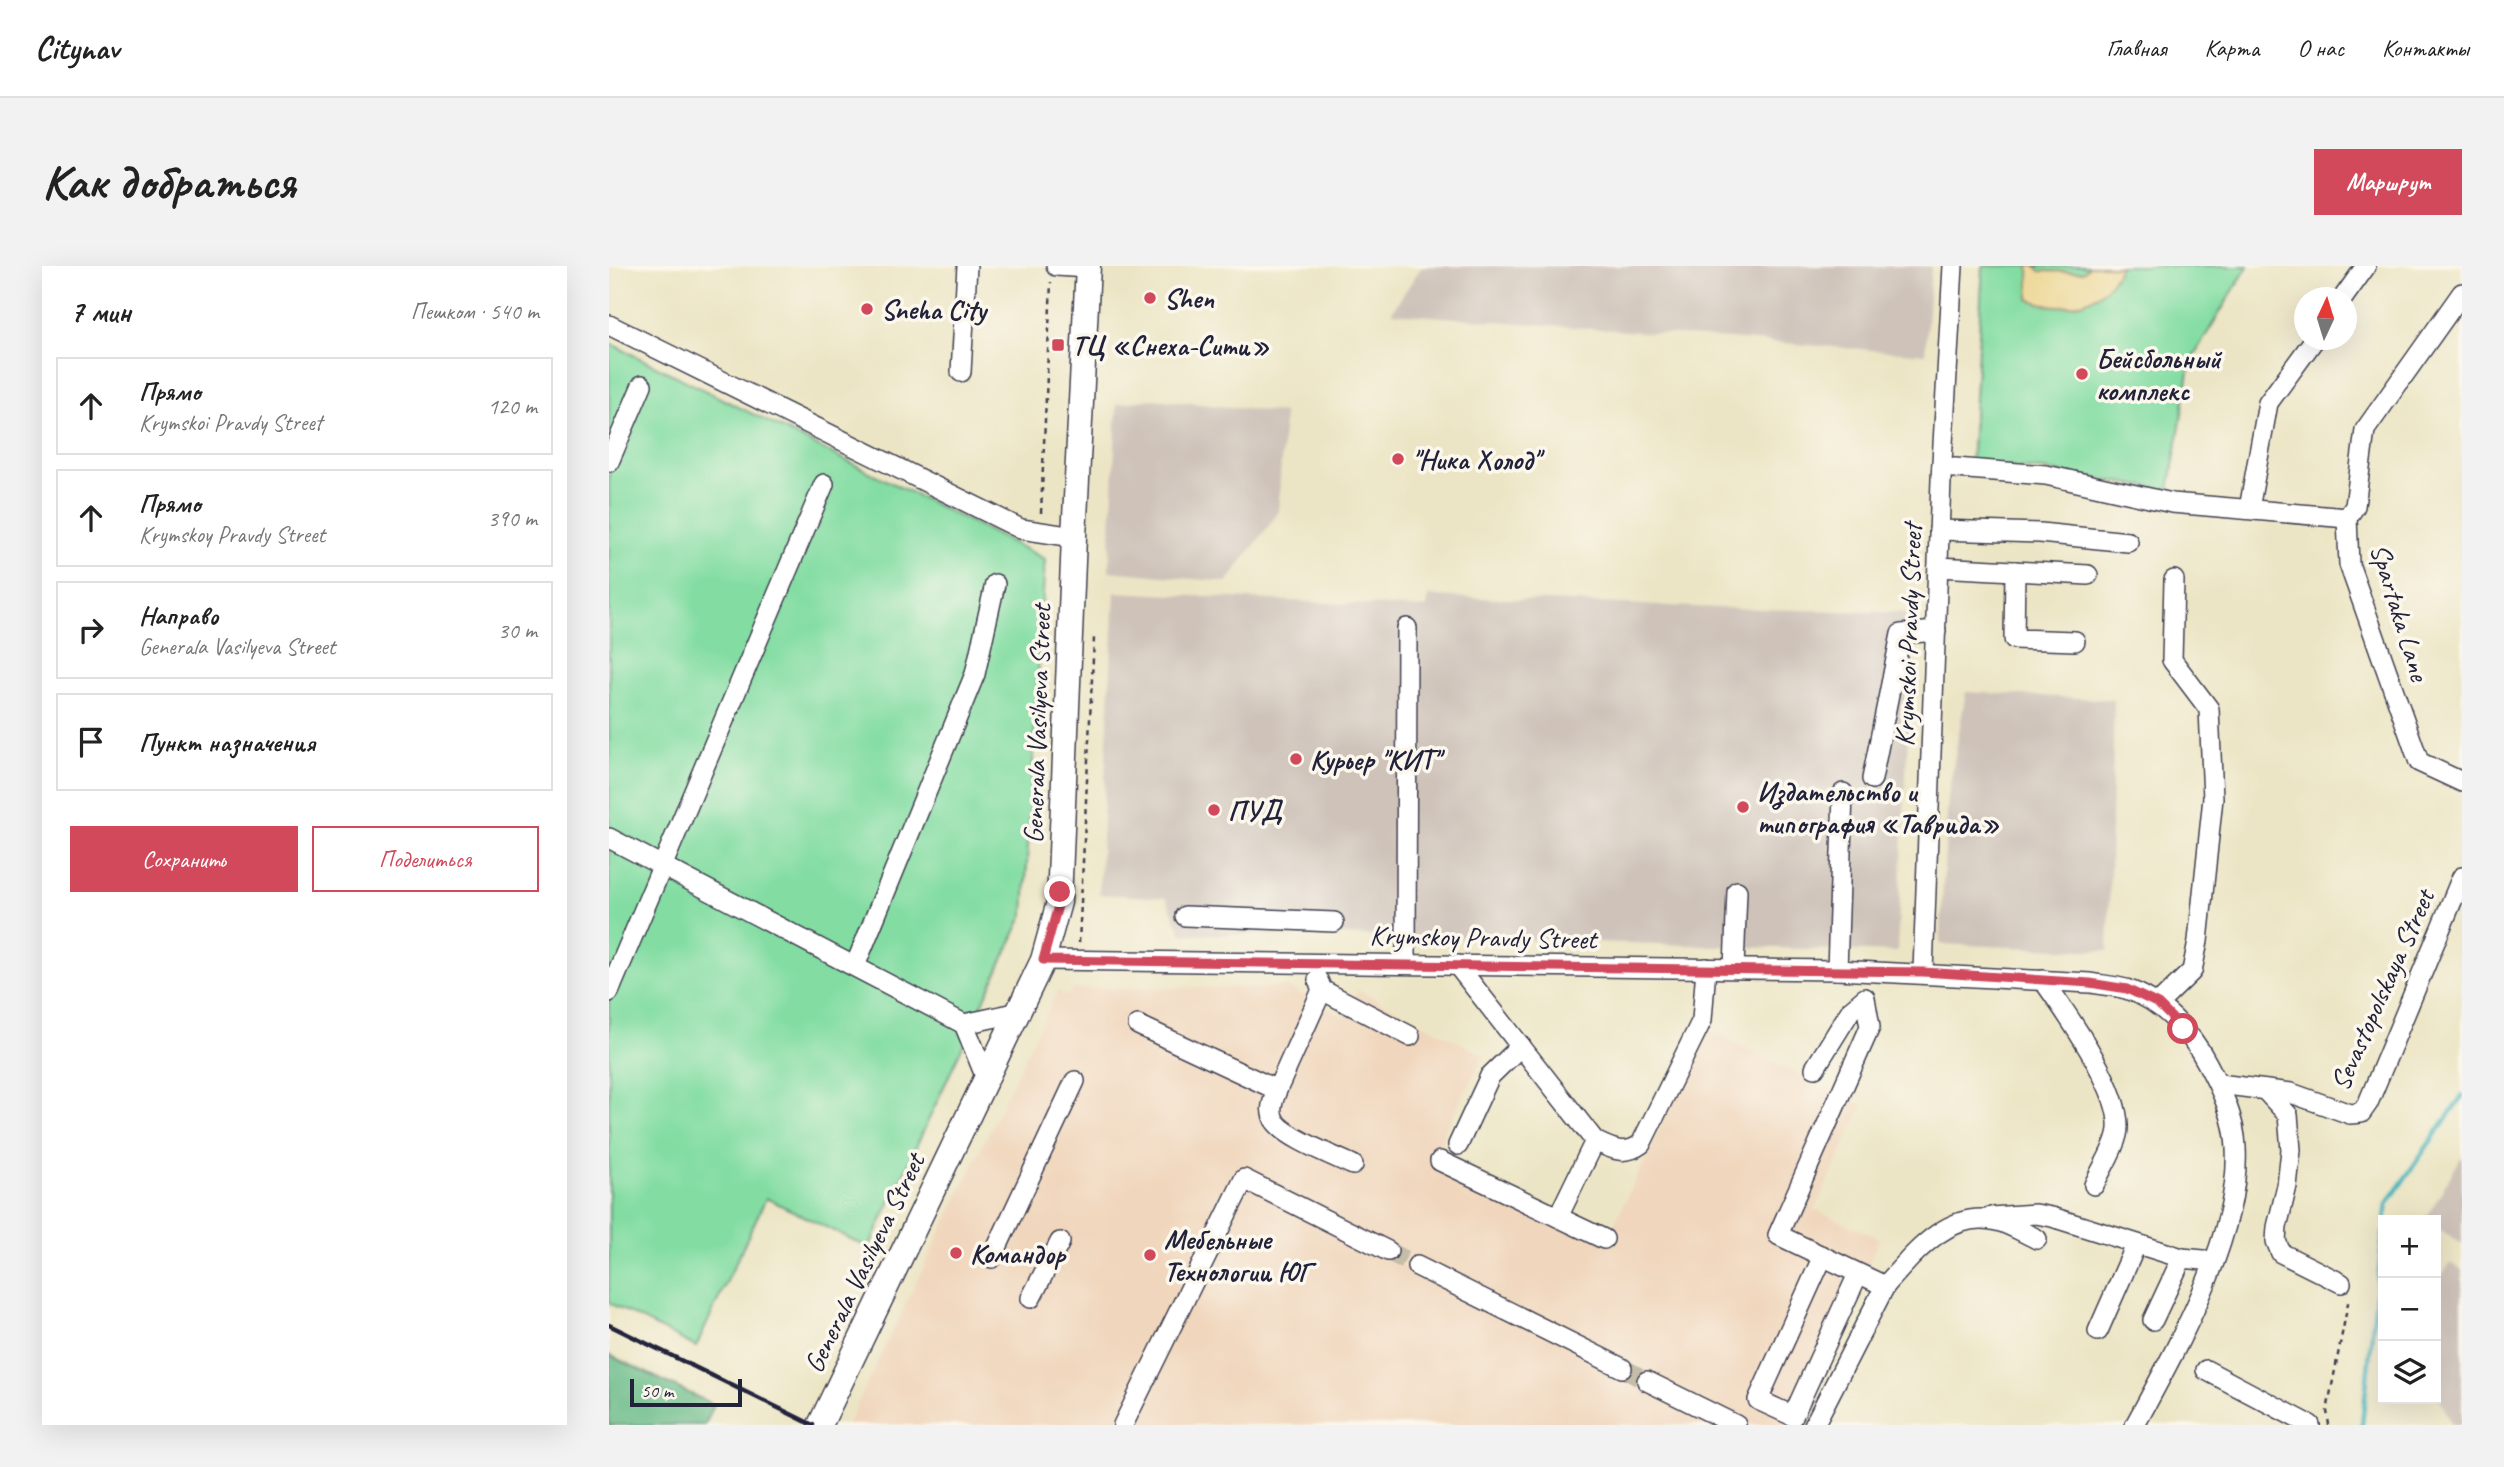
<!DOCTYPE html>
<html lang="ru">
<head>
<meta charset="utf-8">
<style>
	body { margin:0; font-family:Caveat,sans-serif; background:#f2f2f2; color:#222 }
	.controls { position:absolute; right:21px; bottom:21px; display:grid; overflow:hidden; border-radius:0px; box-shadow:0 7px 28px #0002 }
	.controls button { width:63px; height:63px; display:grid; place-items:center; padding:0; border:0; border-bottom:2px solid #e0e0e0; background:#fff; color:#222; font:35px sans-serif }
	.compass { position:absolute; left:1685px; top:21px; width:63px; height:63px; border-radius:50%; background:#fff; box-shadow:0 7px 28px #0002; rotate:4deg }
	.scale { position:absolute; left:21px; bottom:18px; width:112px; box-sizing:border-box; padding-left:7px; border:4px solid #22223b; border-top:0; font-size:19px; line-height:24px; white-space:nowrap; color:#22223b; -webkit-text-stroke:5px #fbf7ec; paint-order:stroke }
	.stop { position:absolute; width:21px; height:21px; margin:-16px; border:5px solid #d1495b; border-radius:50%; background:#fff }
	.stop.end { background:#d1495b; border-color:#fff; box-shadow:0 2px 7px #0008 }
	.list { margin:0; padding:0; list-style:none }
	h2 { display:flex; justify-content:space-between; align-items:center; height:91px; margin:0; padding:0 28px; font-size:30px }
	h2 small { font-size:23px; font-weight:400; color:#767676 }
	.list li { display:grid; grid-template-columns:46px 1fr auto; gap:21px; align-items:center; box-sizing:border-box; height:98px; margin:0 14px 14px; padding:0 14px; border:2px solid #e0e0e0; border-radius:0px }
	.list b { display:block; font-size:26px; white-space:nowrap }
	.list p { margin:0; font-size:23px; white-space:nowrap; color:#767676 }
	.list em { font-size:23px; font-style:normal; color:#767676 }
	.actions { display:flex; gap:14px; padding:21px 28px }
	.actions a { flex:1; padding:16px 0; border:2px solid #d1495b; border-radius:0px; text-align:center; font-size:24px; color:#d1495b }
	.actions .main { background:#d1495b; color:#fff }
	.icon { flex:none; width:38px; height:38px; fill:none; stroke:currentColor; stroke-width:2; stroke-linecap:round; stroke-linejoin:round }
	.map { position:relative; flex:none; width:1853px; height:1159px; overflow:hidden; border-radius:0px }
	header { display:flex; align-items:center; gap:42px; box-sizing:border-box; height:98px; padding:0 35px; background:#fff; border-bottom:2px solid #e0e0e0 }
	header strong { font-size:33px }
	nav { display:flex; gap:38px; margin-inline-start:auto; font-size:24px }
	.intro { display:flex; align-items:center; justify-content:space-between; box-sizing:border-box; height:168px; padding:0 42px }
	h1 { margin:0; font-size:49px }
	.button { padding:18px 32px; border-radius:0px; background:#d1495b; color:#fff; font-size:24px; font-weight:700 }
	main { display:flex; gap:42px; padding:0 42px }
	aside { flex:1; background:#fff; border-radius:0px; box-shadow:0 7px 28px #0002 }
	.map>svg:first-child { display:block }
</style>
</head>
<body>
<header>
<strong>Citynav</strong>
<nav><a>Главная</a><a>Карта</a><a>О нас</a><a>Контакты</a></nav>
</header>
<div class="intro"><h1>Как добраться</h1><a class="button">Маршрут</a></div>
<main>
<aside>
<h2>7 мин<small>Пешком · 540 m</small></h2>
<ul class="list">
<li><svg class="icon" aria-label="ahead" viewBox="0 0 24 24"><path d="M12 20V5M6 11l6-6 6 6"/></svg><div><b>Прямо</b><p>Krymskoi Pravdy Street</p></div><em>120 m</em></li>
<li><svg class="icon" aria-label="ahead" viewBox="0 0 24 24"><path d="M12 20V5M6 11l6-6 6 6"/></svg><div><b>Прямо</b><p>Krymskoy Pravdy Street</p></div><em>390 m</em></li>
<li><svg class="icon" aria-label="right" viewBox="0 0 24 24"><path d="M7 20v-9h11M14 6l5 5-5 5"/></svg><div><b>Направо</b><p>Generala Vasilyeva Street</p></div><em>30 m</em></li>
<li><svg class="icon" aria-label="arrive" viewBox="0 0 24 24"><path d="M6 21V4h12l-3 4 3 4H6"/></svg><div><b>Пункт назначения</b></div></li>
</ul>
<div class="actions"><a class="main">Сохранить</a><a>Поделиться</a></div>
</aside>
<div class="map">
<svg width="1853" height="1159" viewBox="0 0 1853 1159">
	<rect width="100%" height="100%" fill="#fbf7ec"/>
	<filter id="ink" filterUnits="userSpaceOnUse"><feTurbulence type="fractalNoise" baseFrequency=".0143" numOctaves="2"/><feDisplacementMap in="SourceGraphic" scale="14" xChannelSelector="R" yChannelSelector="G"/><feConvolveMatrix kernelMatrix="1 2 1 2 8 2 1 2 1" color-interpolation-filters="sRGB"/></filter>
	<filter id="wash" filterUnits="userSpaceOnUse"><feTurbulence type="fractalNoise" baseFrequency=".00686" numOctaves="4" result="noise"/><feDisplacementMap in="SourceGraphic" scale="28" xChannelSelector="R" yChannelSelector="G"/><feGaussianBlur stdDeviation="1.57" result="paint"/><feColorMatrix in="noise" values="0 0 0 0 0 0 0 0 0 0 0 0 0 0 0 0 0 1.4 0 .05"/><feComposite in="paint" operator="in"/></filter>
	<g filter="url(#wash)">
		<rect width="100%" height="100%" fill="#ece5c5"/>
		<polygon fill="#f0d6bc" points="679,721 735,751 749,724 875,789 834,869 831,888 999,971 1098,763 1254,839 1206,944 1270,972 1199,1147 1207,1153 1204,1159 238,1159 448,725 459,730 463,723"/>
		<g fill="#cec2b9">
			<polygon points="813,0 1322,0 1316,88 782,47"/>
			<polygon points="544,133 675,147 669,247 618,316 500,305 508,138"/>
			<polygon points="506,326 818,342 819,330 1112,342 1305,347 1288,686 810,670 573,668 557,632 490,628"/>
			<polygon points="1357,426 1505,434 1499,685 1331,678 1339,530"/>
			<polygon points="1853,890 1853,978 1827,961 1827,954 1816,954"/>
			<polygon points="1841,997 1853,1004 1853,1159 1843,1159 1827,1125 1827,1019"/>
		</g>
		<g fill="#83dda3" stroke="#52806f" stroke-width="2">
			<polygon points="1374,0 1639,0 1582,94 1560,224 1434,204 1362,199"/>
			<polygon points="0,77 436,293 415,648 260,982 157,932 87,1081 0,1037"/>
		</g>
		<polygon fill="#6abc89" stroke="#466f62" stroke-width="2" points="0,1089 105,1139 96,1159 0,1159"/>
		<path fill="#eeda9e" stroke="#887e6c" stroke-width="2" d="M1420 0H1427L1431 5 1474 6 1480 0H1511C1496 38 1455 49 1420 33Z"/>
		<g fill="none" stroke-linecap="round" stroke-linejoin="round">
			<g stroke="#45b4bd" stroke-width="4.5">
				<polyline points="1776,954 1778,938 1853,830"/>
				<polyline points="1753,1159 1774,967"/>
			</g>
		</g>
	</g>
	<g filter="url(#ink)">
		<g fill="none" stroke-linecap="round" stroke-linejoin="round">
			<g stroke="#c4bea9" stroke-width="19" stroke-dasharray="19 10" stroke-linecap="butt">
				<polyline points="779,985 808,1000"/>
				<polyline points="1013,1102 1038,1115"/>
			</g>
			<defs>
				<g id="minor">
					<polyline points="447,0 479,2"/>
					<polyline points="1853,27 1756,164 1746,240 1738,252 1740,298 1810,496 1853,516"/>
					<polyline points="1734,32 1757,0"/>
					<polyline points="0,59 412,263 465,271"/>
					<polyline points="352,106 358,0"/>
					<polyline points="0,196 33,119"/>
					<polyline points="1333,201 1437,209 1563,237 1738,252"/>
					<polyline points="1640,243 1659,137 1705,74"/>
					<polyline points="1330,264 1431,267 1519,276"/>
					<polyline points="1329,301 1479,309"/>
					<polyline points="1406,305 1405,373 1466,375"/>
					<polyline points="1263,513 1292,368 1327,365"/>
					<polyline points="0,572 355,758"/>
					<polyline points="576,650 725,656"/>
					<path d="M434 694 1228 704 1481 717C1493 719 1506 720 1517 723 1552 734 1582 766 1598 797 1612 823 1626 852 1627 882 1632 969 1567 1083 1526 1159"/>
					<polyline points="797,698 798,362"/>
					<path d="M848 699 986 875C1002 883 1016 890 1032 878L1093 754 1097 702"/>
					<polyline points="246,700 366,408 386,318"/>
					<polyline points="1125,702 1128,625"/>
					<polyline points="1228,704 1234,527"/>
					<polyline points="1314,706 1332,214 1344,0"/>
					<polyline points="709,714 713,724 801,770"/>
					<path d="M1434 714C1456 745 1518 831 1508 869 1504 886 1492 903 1485 919"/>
					<polyline points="0,726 215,218"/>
					<polyline points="1549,738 1583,705 1589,675 1604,532 1600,443 1563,394 1565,314"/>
					<polyline points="529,759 668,824 713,724"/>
					<path d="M1206 802 1242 744 1256 732 1261 761 1169 969 1276 1020C1305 988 1339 943 1388 955 1401 958 1415 967 1428 973"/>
					<polyline points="377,812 355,758 406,747"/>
					<polyline points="1610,818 1682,827 1741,848 1752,847 1759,837 1853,611"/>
					<path d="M668 824C665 833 660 842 664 851 669 869 725 890 744 899"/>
					<polyline points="1656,824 1679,849 1682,884 1678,920 1668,961 1667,975 1672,987 1732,1017"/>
					<polyline points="849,879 881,810 912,780"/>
					<polyline points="831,895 995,973"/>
					<polyline points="949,951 986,875"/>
					<polyline points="1382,951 1427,948 1443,951 1573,992 1605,995"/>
					<polyline points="1214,990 1149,1134 1184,1150 1249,1008"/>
					<polyline points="383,992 466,815"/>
					<polyline points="808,1000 1013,1102"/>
					<polyline points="422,1032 451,976"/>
					<polyline points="1544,1054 1573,992"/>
					<polyline points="1489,1065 1527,979"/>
					<polyline points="1597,1104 1701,1159"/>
					<polyline points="1038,1115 1127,1159"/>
					<polyline points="514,1159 635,913 779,985"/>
					<polyline points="1205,1159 1276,1020"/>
				</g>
				<polyline id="major" points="211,1159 434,694 450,636 465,271 479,0"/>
			</defs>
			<use href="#minor" stroke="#403f50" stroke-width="22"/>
			<use href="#major" stroke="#403f50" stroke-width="27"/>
			<g stroke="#403f50" stroke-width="2.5" stroke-dasharray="5 5" stroke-linecap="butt">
				<polyline points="432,247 442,16"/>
				<polyline points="470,677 485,372"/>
				<polyline points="1720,1159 1718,1145 1740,1032"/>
			</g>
			<use href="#minor" stroke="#fff" stroke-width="19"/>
			<use href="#major" stroke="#fff" stroke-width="24"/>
			<polyline stroke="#22223b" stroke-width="4.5" points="0,1059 204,1159"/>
		</g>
	</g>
	<g fill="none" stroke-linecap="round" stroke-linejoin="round" filter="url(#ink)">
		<polyline stroke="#d1495b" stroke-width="9" points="451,626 450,636 434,694 1314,706 1481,717 1518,723 1549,738 1574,763"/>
	</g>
	<g fill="#d1495b" stroke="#fbf7ec" stroke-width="2.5">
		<circle cx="541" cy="32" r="7"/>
		<circle cx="258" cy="43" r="7"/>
		<rect x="442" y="72" width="14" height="14" rx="3.5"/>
		<circle cx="1473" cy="108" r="7"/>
		<circle cx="789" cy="193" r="7"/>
		<circle cx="687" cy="493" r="7"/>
		<circle cx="1134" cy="541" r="7"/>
		<circle cx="605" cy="544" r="7"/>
		<circle cx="347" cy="987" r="7"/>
		<circle cx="541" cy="989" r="7"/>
	</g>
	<g text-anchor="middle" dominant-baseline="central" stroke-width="7" stroke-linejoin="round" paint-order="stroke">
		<g font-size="28" font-weight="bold" fill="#22223b" stroke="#fbf7ec" text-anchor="start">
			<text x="555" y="32">Shen</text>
			<text x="272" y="43">Sneha City</text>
			<text x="463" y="79">ТЦ «Снеха-Сити»</text>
			<text x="1487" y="92">Бейсбольный<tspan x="1487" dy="32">комплекс</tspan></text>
			<text x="803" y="193">"Ника Холод"</text>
			<text x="701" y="493">Курьер "КИТ"</text>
			<text x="1148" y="525">Издательство и<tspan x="1148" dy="32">типография «Таврида»</tspan></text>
			<text x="619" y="544">ПУД</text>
			<text x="555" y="973">Мебельные<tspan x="555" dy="32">Технологии ЮГ</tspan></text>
			<text x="361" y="987">Командор</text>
		</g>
		<g font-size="28" fill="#22223b" stroke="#fbf7ec">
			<text transform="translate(1791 346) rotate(73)">Spartaka Lane</text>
			<text transform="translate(1299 369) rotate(-88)">Krymskoi Pravdy Street</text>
			<text transform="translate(428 458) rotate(-88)">Generala Vasilyeva Street</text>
			<text transform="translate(874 671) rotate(1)">Krymskoy Pravdy Street</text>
			<text transform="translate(1773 724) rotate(-66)">Sevastopolskaya Street</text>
			<text transform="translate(255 997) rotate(-64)">Generala Vasilyeva Street</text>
		</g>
	</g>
</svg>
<div class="controls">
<button>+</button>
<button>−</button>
<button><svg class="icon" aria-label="layers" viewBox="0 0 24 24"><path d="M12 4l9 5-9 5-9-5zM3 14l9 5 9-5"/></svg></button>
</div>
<svg class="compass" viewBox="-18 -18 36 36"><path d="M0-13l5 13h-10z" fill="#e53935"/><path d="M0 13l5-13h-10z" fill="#767676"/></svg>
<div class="scale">50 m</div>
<div class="stop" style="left:1574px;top:763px"></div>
<div class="stop end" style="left:451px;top:626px"></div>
</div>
</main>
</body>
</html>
